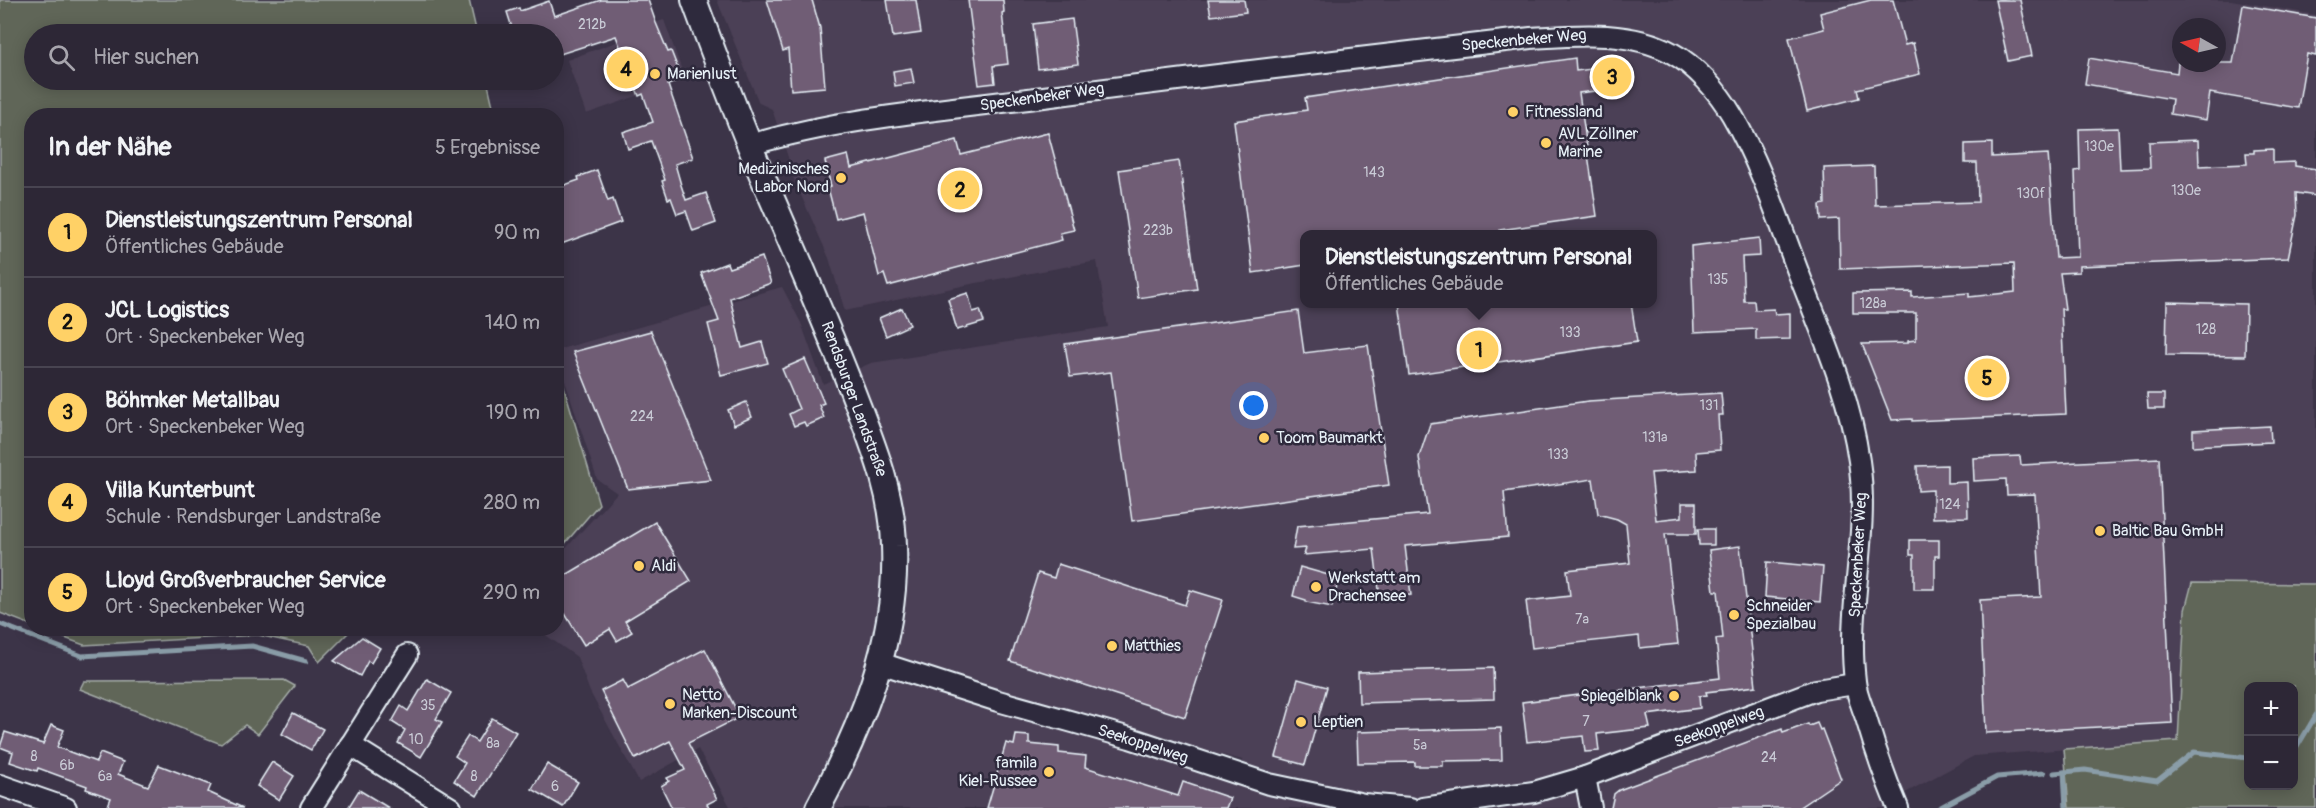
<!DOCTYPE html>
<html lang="de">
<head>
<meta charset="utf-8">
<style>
	body { margin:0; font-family:Pangolin,sans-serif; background:#393342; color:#f1f3f6 }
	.controls { position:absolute; right:18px; bottom:18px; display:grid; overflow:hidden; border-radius:12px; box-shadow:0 3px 15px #0003 }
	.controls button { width:54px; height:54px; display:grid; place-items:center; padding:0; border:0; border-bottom:2px solid #484451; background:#2d2736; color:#f1f3f6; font:30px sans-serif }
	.compass { position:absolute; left:2172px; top:18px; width:54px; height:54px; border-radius:50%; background:#2d2736; box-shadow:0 3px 15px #0003; rotate:278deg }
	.you { position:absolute; left:1254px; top:406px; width:21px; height:21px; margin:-15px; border:4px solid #fff; border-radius:50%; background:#1a73e8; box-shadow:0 0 0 9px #1a73e833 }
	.badge { display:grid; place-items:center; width:39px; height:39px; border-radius:50%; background:#ffd166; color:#111; font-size:20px; font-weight:700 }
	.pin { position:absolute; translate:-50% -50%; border:3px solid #fff; box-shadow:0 2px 6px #0006 }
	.popup { position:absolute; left:1300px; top:230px; width:357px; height:78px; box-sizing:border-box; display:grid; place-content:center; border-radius:12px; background:#2d2736; filter:drop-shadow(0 2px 4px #0005); font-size:20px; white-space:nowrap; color:#a7a5ad }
	.popup b { font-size:22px; color:#f1f3f6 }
	.popup::after { content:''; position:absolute; left:50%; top:100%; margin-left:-12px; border:12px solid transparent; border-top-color:#2d2736 }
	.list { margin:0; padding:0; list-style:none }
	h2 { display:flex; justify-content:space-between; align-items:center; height:78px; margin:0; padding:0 24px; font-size:26px }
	h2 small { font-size:20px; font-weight:400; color:#a7a5ad }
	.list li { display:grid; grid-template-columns:39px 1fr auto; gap:18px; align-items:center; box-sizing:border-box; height:90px; padding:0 24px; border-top:2px solid #484451 }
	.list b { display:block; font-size:22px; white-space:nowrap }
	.list p { margin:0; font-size:20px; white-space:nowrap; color:#a7a5ad }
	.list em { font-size:20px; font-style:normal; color:#a7a5ad }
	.icon { flex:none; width:33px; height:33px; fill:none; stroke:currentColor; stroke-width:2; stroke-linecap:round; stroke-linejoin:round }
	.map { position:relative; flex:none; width:2316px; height:808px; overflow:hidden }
	.search { position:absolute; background:#2d2736; box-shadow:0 3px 15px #0003; left:24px; top:24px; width:540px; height:66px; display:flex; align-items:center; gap:15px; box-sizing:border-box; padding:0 21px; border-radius:33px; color:#a7a5ad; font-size:22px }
	.panel { position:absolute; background:#2d2736; box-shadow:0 3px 15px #0003; left:24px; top:108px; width:540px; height:528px; border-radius:24px }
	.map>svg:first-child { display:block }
</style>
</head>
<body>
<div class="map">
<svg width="2316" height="808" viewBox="0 0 2316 808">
	<rect width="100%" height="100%" fill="#3c3448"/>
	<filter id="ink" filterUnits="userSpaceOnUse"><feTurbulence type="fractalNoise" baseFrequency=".0167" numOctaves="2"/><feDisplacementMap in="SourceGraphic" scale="12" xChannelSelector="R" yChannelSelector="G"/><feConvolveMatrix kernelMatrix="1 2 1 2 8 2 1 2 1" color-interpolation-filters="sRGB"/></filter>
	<g filter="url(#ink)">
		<g fill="#4c4056" fill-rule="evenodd">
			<path d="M717 0H2231L2316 15V602L2185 610 2178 741 1974 756 1905 793 1894 808H731L698 749 639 782 590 692 577 657 537 629 556 628 557 558 617 493 597 479 557 356V350L782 287 801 323 823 384 871 363 1108 327 1097 261 971 284 845 311 829 258 788 166 789 160 772 109 759 103ZM2181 27H2217V63H2181ZM1305 234H1653V304H1305ZM1211 752 1243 760 1238 785 1204 774Z"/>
			<polygon points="664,20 685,79 586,114 567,60 641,33 640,28"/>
		</g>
		<g fill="#616658" stroke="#a4aca8" stroke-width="1.5" fill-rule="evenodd">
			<polygon points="0,0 469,0 477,34 34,34 34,80 487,80 495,115 32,116 31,625 0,613"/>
			<polygon points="556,360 599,504 561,548 557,549"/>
			<path d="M2192 583 2316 584V808H2069L2064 749 2178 741 2185 610ZM2248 686H2294V786H2248Z"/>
			<polygon points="40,629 352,628 352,629 319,662 309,646 258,635 84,645"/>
			<polygon points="284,680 295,686 258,734 245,725 221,744 80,689 84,681"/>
		</g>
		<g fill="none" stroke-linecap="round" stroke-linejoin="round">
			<g stroke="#8a9da8" stroke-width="5">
				<polyline points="0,624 82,656 252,646 306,661"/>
				<polyline points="2294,748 2297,747 2316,715"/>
				<polyline points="2064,772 2066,808"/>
				<polyline points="2054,773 2085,770 2157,781 2194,752 2248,758"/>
				<polyline points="1939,808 1997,777 2044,773"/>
			</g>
		</g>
		<g fill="#705d75" stroke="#e8f1f8" stroke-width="1.5">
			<polygon points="601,0 648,0 656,23 668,52 671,51 682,79 668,85 693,158 675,164 681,185 686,200 706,193 716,223 693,231 686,211 677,214 671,198 668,199 662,181 665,180 651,141 628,149 623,132 653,122 643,94 639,96 616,36 554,56 554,34 514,34 507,12 519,8 520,11 549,1 554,16"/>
			<polygon points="767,0 812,0 820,28 825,87 791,90 788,49 783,51"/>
			<polygon points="887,0 916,0 921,33 893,37"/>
			<polygon points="968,0 1003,0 1004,12 1002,13 1008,64 993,66 995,83 979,85"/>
			<polygon points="1208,0 1244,0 1246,12 1211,16"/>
			<polygon points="1871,0 1893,0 1905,45 1913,43 1920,74 1857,89 1859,98 1807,111 1789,38 1824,29 1820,13"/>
			<polygon points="1995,0 2020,0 2032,56 2008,61"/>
			<polygon points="2243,5 2316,18 2316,56 2307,54 2298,108 2210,93 2206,120 2170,114 2172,99 2085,84 2089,58 2177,73 2178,63 2233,63"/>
			<polygon points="1072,19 1078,64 1038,69 1033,24"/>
			<polygon points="1575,58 1576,71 1624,65 1627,87 1579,93 1597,216 1500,230 1500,234 1305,234 1305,265 1253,273 1234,121 1307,110 1305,98"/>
			<polygon points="911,68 914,83 895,86 893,71"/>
			<polygon points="2118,128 2120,169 2150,168 2149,142 2198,140 2199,166 2247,164 2246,153 2254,153 2254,150 2273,149 2273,163 2295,162 2295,166 2316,169 2316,196 2296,193 2297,215 2288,258 2079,266 2079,272 2060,273 2065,309 2061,309 2066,414 1912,421 1912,419 1892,420 1862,344 1908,343 1908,341 1916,340 1916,313 1853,313 1853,293 1912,292 1912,297 1969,293 1969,297 2015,292 2014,263 1840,269 1839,219 1821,220 1820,205 1825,204 1824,168 1874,166 1875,205 1978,202 1977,163 1965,163 1965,144 1992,143 1992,157 2048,154 2056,258 2078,257 2075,171 2080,170 2079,129"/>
			<polygon points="1048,133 1074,230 1060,233 1062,240 888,286 884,274 879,276 863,212 836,219 828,188 831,187 825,161 848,155 851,168 957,140 961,155"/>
			<polygon points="1179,161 1197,289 1138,298 1119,170"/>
			<polygon points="597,170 608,201 613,199 621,222 556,246 556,188 579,180 578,177"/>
			<polygon points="1759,238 1760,256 1742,257 1744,301 1754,301 1755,310 1774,309 1775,314 1790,313 1790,339 1756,340 1756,329 1694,332 1691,246"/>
			<polygon points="762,257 771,283 730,298 742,348 762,342 768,363 721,375 708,324 719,321 701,273 727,263 729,268"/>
			<polygon points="968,293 973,312 980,310 984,322 957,330 948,299"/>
			<polygon points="2167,302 2246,304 2245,356 2166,355"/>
			<polygon points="1399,303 1631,303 1637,342 1409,375"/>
			<polygon points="902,308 910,325 886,336 879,318"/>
			<polygon points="1298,311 1304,353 1368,345 1389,485 1132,521 1111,372 1070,377 1065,344"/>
			<polygon points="651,331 711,480 628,489 573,352"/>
			<polygon points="805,359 824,403 819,405 824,418 806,426 804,422 794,426 789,414 799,409 782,369"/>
			<polygon points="1721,393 1723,415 1718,415 1720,450 1696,452 1697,470 1651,473 1656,520 1682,517 1682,503 1696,503 1696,534 1665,534 1678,644 1640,648 1639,636 1532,648 1526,601 1570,596 1567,570 1630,563 1626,524 1617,519 1598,514 1593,479 1504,492 1508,537 1405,546 1411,595 1380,598 1374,549 1304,555 1306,548 1293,549 1297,526 1428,514 1419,457 1430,424 1588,401"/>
			<polygon points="2147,394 2164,394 2164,409 2148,409"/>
			<polygon points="746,402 752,417 734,425 728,410"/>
			<polygon points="2270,426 2271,442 2193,446 2193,430"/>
			<polygon points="2020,456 2021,465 2159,458 2172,723 1986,733 1980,600 2041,597 2035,494 2007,495 2006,479 1974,481 1973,458"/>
			<polygon points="1947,465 1947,483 1967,482 1968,517 1933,518 1933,490 1918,491 1917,466"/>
			<polygon points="655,522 691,581 625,621 632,632 617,641 610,629 584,645 556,599 556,581"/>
			<polygon points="1698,529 1714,529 1714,545 1699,545"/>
			<polygon points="1910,540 1939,540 1939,556 1935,556 1935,589 1914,589 1914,555 1910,555"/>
			<polygon points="1740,546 1756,686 1706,692 1707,695 1699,696 1700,708 1647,715 1650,728 1597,734 1599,751 1585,752 1583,736 1527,742 1522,702 1720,678 1716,639 1723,638 1718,591 1714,591 1709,550"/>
			<polygon points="1767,562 1823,567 1820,602 1765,597"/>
			<polygon points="1058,564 1185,605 1190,590 1223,600 1185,717 1010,661 1038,573 1054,578"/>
			<polygon points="1300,567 1339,578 1332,607 1306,602 1306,600 1293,596"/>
			<polygon points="362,637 380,648 371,663 368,661 360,676 334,661"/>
			<polygon points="705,649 740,717 688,743 717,799 707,804 709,808 672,808 661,786 669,781 667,778 685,770 670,741 635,759 601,691 623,680 628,689"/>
			<polygon points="1493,668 1494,699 1359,703 1358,672"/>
			<polygon points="427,679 451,693 436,719 442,722 421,757 398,743 405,730 392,722 401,706 408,711"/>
			<polygon points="1298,679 1327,687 1305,765 1276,757"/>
			<polygon points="293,713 323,729 311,750 282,734"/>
			<polygon points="492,718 516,732 477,796 454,781 465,763 455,756 468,736 477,742"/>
			<polygon points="1817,723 1820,730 1822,729 1841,779 1798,808 1611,808 1614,794 1619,790 1782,729 1783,733 1808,724 1809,726"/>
			<polygon points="51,725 64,730 57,747 96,762 100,753 123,762 118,774 148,786 159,765 211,785 208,792 243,808 107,808 111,798 86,789 87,786 38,768 37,771 10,762 13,752 0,747 5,732 43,744"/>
			<polygon points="1501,728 1502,760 1443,761 1443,766 1415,766 1415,762 1358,763 1357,732"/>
			<polygon points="1016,735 1029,736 1029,744 1059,747 1059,753 1086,756 1085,767 1178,796 1183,782 1230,798 1226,808 987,808 1006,743 1014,745"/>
			<polygon points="272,762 294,776 279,800 257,786"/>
			<polygon points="547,764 578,782 563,807 532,789"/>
			<polygon points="359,790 389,808 348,808"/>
		</g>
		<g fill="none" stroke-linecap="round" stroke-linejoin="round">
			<defs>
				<g id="minor">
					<path d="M750 145C842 118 940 110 1036 98 1201 76 1366 57 1531 38 1577 35 1630 30 1672 53 1696 66 1718 91 1732 115 1760 163 1778 218 1797 269 1821 331 1850 395 1859 461 1870 534 1846 607 1855 681 1856 693 1862 706 1866 718 1875 749 1885 778 1898 808"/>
					<polyline points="880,663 998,701 1130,738 1269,784 1364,804 1410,808"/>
					<polyline points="350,745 451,808"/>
					<polyline points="1585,777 1591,808"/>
					<polyline points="0,785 66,808"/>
					<polyline points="311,808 407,655"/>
					<polyline points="1423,808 1534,792 1585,777 1816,690 1855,684"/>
				</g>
				<path id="tertiary" d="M694 0C718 65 742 130 770 194 800 263 830 332 857 403 875 450 893 495 894 546 898 639 861 728 818 808"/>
			</defs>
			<use href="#minor" stroke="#e8f1f8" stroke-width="24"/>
			<use href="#tertiary" stroke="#e8f1f8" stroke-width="28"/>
			<use href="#minor" stroke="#2f2a3d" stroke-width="20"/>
			<use href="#tertiary" stroke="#2f2a3d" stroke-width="24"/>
		</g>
	</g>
	<g fill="#ffd166" stroke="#2f2a3d" stroke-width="2">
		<circle cx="655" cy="74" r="6"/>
		<circle cx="1513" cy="112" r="6"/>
		<circle cx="1546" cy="143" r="6"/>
		<circle cx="841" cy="178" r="6"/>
		<circle cx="1264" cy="438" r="6"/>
		<circle cx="2100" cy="531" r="6"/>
		<circle cx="639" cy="566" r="6"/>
		<circle cx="1316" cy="587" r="6"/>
		<circle cx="1734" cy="615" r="6"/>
		<circle cx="1112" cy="646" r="6"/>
		<circle cx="1674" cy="696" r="6"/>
		<circle cx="670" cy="704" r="6"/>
		<circle cx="1301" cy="722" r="6"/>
		<circle cx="1049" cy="772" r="6"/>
	</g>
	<g text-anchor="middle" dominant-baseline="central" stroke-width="5" stroke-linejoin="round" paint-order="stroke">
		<g font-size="14" fill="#caccd7">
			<text x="592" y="24">212b</text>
			<text x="2099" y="146">130e</text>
			<text x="1374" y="172">143</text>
			<text x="2186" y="190">130e</text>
			<text x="2031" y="193">130f</text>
			<text x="1158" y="230">223b</text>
			<text x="1718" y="279">135</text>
			<text x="1873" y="303">128a</text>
			<text x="2206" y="329">128</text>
			<text x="1570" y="332">133</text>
			<text x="1709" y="405">131</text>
			<text x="642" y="416">224</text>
			<text x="1655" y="437">131a</text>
			<text x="1558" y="454">133</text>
			<text x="1950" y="504">124</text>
			<text x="1582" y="619">7a</text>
			<text x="428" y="705">35</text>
			<text x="1586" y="721">7</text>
			<text x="416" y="739">10</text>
			<text x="493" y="743">8a</text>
			<text x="1420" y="745">5a</text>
			<text x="34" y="756">8</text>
			<text x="1769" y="757">24</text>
			<text x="67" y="765">6b</text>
			<text x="105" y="776">6a</text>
			<text x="474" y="776">8</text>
			<text x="555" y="786">6</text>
		</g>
		<g font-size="16" fill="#e8f1f8" stroke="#2f2a3d">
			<text transform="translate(1524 40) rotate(-5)">Speckenbeker Weg</text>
			<text transform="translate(1042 97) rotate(-8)">Speckenbeker Weg</text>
			<text transform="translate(854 399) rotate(70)">Rendsburger Landstraße</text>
			<text transform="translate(1858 555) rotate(-87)">Speckenbeker Weg</text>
			<text transform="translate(1719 727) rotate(-20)">Seekoppelweg</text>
			<text transform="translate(1143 744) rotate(18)">Seekoppelweg</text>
		</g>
		<g font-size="16" fill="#e8f1f8" stroke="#2f2a3d" text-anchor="start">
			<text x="667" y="74">Marienlust</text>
			<text x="1525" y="112">Fitnessland</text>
			<text x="1558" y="134">AVL Zöllner<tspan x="1558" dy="18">Marine</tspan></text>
			<text x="829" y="169" text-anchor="end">Medizinisches<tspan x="829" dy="18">Labor Nord</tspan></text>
			<text x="1276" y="438">Toom Baumarkt</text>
			<text x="2112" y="531">Baltic Bau GmbH</text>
			<text x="651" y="566">Aldi</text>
			<text x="1328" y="578">Werkstatt am<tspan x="1328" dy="18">Drachensee</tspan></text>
			<text x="1746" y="606">Schneider<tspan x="1746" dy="18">Spezialbau</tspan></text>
			<text x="1124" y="646">Matthies</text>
			<text x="682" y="695">Netto<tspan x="682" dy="18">Marken-Discount</tspan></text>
			<text x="1662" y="696" text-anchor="end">Spiegelblank</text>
			<text x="1313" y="722">Leptien</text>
			<text x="1037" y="763" text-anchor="end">famila<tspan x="1037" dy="18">Kiel-Russee</tspan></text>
		</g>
	</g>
</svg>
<div class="controls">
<button>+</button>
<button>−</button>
</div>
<svg class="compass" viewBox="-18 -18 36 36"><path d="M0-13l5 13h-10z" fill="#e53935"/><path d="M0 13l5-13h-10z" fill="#a7a5ad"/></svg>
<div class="you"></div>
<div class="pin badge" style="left:1479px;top:350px">1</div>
<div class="popup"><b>Dienstleistungszentrum Personal</b>Öffentliches Gebäude</div>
<div class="pin badge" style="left:960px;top:190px">2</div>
<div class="pin badge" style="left:1612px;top:77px">3</div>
<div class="pin badge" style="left:626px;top:69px">4</div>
<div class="pin badge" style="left:1987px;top:378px">5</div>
<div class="search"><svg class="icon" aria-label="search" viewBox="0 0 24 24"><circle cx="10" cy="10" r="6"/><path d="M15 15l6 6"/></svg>Hier suchen</div>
<section class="panel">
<h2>In der Nähe<small>5 Ergebnisse</small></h2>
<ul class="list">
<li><span class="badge">1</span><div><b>Dienstleistungszentrum Personal</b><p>Öffentliches Gebäude</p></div><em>90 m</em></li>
<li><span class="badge">2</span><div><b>JCL Logistics</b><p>Ort · Speckenbeker Weg</p></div><em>140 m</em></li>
<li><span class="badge">3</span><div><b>Böhmker Metallbau</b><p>Ort · Speckenbeker Weg</p></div><em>190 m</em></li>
<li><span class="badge">4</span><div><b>Villa Kunterbunt</b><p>Schule · Rendsburger Landstraße</p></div><em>280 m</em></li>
<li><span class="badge">5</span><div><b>Lloyd Großverbraucher Service</b><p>Ort · Speckenbeker Weg</p></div><em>290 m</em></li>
</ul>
</section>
</div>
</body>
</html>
